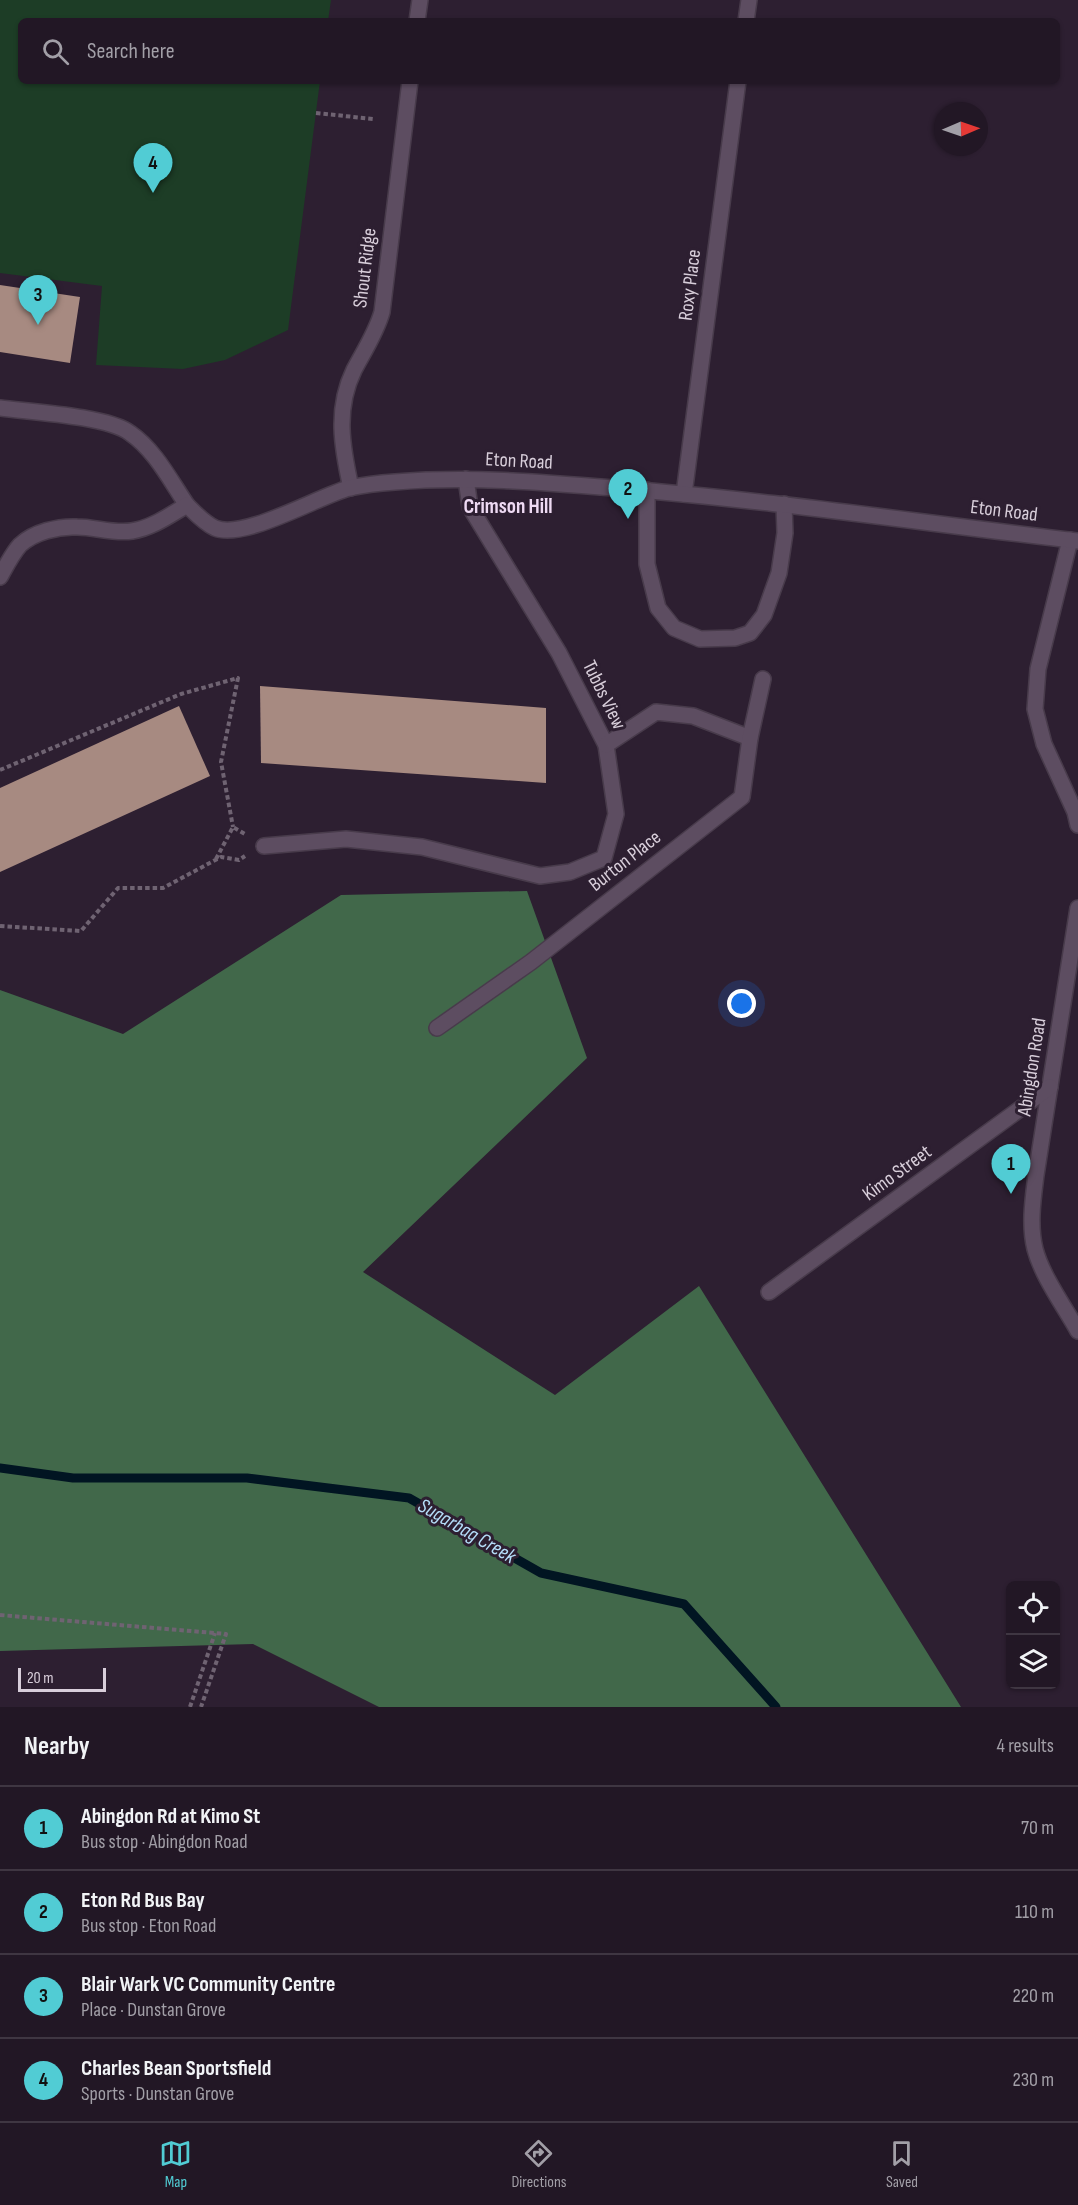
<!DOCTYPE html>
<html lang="en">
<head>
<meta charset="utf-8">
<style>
	body { margin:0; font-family:"Sofia Sans Condensed",sans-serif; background:#2e2432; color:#f1f3f6 }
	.controls { position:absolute; right:18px; bottom:18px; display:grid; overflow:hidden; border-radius:9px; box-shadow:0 2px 4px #0004 }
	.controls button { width:54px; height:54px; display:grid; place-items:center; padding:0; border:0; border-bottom:2px solid #3f3642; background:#221725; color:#f1f3f6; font:30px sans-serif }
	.compass { position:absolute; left:934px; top:102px; width:54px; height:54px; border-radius:50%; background:#221725; box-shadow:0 2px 4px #0004; rotate:88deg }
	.scale { position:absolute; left:18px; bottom:15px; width:88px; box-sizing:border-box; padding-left:6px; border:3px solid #d8ceda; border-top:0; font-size:16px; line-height:21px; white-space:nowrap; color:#d8ceda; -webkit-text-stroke:4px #2d1f31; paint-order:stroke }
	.you { position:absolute; left:742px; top:1004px; width:21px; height:21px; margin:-15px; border:4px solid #fff; border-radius:50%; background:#1a73e8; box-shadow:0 0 0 9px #1a73e833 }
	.badge { display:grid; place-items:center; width:39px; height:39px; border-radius:50%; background:#51ccd4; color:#111; font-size:20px; font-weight:700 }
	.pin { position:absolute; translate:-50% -50px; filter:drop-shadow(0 2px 3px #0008) }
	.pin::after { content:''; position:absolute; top:32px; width:21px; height:18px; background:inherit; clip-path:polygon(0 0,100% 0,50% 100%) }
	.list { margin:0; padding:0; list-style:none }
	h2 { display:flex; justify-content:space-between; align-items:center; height:78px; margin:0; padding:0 24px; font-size:26px }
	h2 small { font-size:20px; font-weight:400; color:#a29fa7 }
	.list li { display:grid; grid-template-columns:39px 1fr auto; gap:18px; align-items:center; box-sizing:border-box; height:84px; padding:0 24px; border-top:2px solid #3f3642 }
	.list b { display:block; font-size:22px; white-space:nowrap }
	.list p { margin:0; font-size:20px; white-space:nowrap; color:#a29fa7 }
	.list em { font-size:20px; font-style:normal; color:#a29fa7 }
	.icon { flex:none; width:33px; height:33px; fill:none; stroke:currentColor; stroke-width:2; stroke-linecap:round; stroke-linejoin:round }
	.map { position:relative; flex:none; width:1078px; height:1707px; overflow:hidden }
	.search { position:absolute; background:#221725; box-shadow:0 2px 4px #0004; left:18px; right:18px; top:18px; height:66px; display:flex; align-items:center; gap:15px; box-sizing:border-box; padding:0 21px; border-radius:9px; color:#a29fa7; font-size:22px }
	.sheet { height:414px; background:#221725 }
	nav { display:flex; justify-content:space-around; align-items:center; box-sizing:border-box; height:84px; border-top:2px solid #3f3642; background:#221725; font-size:16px; color:#a29fa7 }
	nav a { display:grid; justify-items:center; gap:3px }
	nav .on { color:#51ccd4 }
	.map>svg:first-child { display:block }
</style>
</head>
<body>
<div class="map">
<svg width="1078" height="1707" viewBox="0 0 1078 1707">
	<rect width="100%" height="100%" fill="#2d1f31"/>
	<polygon fill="#1d3d26" points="0,0 331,0 328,21 21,21 21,81 320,81 288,330 225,360 183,369 96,365 102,286 0,273"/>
	<polygon fill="#41684a" points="527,891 587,1058 363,1272 555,1395 699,1286 961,1707 379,1707 253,1644 0,1651 0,990 123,1034 341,895"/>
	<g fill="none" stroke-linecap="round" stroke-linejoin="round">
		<polyline stroke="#011522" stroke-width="9" points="0,1468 73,1478 247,1478 409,1498 541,1573 684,1604 776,1707"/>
	</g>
	<g fill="#a78a81">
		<polygon points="0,285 80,297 70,363 0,352"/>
		<polygon points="260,686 546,708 546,783 261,763"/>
		<polygon points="179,706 210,776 0,872 0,788"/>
	</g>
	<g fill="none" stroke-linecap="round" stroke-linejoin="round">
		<defs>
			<g id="lane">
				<polyline points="647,490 647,564 658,608 674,628 700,639 735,638 750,633 764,615 779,573 785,533 784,504"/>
				<polyline points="264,846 346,839 422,847 540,876 570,872 604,858 616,814 606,745 559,653 470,507 466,479"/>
			</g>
			<g id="street">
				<polyline points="417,21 420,0"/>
				<polyline points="746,21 749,0"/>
				<path d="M0 408C31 412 107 416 130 433 155 450 170 480 187 505"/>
				<path d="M351 488C342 447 335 409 354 370 364 351 376 333 382 312L410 81"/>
				<polyline points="684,494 738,81"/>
				<polyline points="1070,540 1038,669 1035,709 1044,744 1075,812 1078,825"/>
				<path d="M0 577C6 566 12 554 20 545 34 532 58 526 77 527 95 527 114 534 132 531 152 528 170 515 187 505 195 513 204 523 215 528 244 540 317 497 349 488 363 485 380 483 395 482 467 476 541 482 614 488 769 500 923 523 1078 541"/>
				<polyline points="606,745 656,712 693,716 750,738"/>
				<path d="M1078 908 1036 1175C1033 1199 1029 1225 1035 1249 1042 1276 1064 1306 1078 1331"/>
				<polyline points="437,1028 531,962 742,797 750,738 763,679"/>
				<polyline points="769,1292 1050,1087"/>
			</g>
		</defs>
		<use href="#lane" stroke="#483b4b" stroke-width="18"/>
		<use href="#street" stroke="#483b4b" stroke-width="18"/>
		<g stroke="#6f6372" stroke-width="4" stroke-dasharray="4.5 3" stroke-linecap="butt">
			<polyline points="316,113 373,119"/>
			<polyline points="0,770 181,694 238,678 221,762 233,827"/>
			<polyline points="216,859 233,827 245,834"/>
			<polyline points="0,926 81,931 118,888 163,888 221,857 239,860 245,856"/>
			<polyline points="0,1615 226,1634 201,1707"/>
			<polyline points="190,1707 215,1633"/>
		</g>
		<use href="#lane" stroke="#5d4d61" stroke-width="15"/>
		<use href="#street" stroke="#5d4d61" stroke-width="15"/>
	</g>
	<g text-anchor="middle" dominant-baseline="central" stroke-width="6" stroke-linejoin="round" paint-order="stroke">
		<g font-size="20" fill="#d8ceda" stroke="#2d1f31">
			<text transform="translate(365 268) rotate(-83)">Shout Ridge</text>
			<text transform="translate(690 285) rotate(-83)">Roxy Place</text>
			<text transform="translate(519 461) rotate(3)">Eton Road</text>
			<text transform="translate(1004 511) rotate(7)">Eton Road</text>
			<text transform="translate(604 695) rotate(64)">Tubbs View</text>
			<text transform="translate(625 861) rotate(-38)">Burton Place</text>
			<text transform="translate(1032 1067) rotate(-81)">Abingdon Road</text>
			<text transform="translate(897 1173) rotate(-36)">Kimo Street</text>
		</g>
		<g font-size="21" font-weight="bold" fill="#eedaf3" stroke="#2d1f31">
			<text x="508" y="506">Crimson Hill</text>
		</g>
		<g font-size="21" font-style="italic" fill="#b4ddf8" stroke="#2d1f31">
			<text transform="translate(467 1531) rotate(30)">Sugarbag Creek</text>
		</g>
	</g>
</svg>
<div class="controls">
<button><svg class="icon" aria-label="locate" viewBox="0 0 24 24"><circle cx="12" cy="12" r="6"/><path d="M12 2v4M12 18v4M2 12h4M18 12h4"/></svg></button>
<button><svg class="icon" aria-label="layers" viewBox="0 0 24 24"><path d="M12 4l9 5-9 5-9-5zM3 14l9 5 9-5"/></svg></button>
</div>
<svg class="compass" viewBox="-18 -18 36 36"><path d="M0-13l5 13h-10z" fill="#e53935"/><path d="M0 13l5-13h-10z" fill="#a29fa7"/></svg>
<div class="scale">20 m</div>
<div class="you"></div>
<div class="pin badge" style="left:1011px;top:1194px">1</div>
<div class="pin badge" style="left:628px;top:519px">2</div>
<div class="pin badge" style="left:38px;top:325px">3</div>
<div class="pin badge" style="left:153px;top:193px">4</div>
<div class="search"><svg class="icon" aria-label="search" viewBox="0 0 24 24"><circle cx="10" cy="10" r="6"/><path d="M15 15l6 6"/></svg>Search here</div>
</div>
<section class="sheet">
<h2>Nearby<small>4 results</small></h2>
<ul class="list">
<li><span class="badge">1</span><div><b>Abingdon Rd at Kimo St</b><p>Bus stop · Abingdon Road</p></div><em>70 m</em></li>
<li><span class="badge">2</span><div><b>Eton Rd Bus Bay</b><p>Bus stop · Eton Road</p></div><em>110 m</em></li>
<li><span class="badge">3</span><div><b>Blair Wark VC Community Centre</b><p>Place · Dunstan Grove</p></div><em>220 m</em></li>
<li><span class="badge">4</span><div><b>Charles Bean Sportsfield</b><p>Sports · Dunstan Grove</p></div><em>230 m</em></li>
</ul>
</section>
<nav>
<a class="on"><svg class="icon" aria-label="map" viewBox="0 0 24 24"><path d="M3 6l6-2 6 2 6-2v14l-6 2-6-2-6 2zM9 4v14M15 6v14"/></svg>Map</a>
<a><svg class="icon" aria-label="directions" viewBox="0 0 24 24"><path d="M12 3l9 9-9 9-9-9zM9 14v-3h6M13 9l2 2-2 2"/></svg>Directions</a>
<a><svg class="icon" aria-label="saved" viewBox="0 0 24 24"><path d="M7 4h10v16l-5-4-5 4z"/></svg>Saved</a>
</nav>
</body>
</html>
